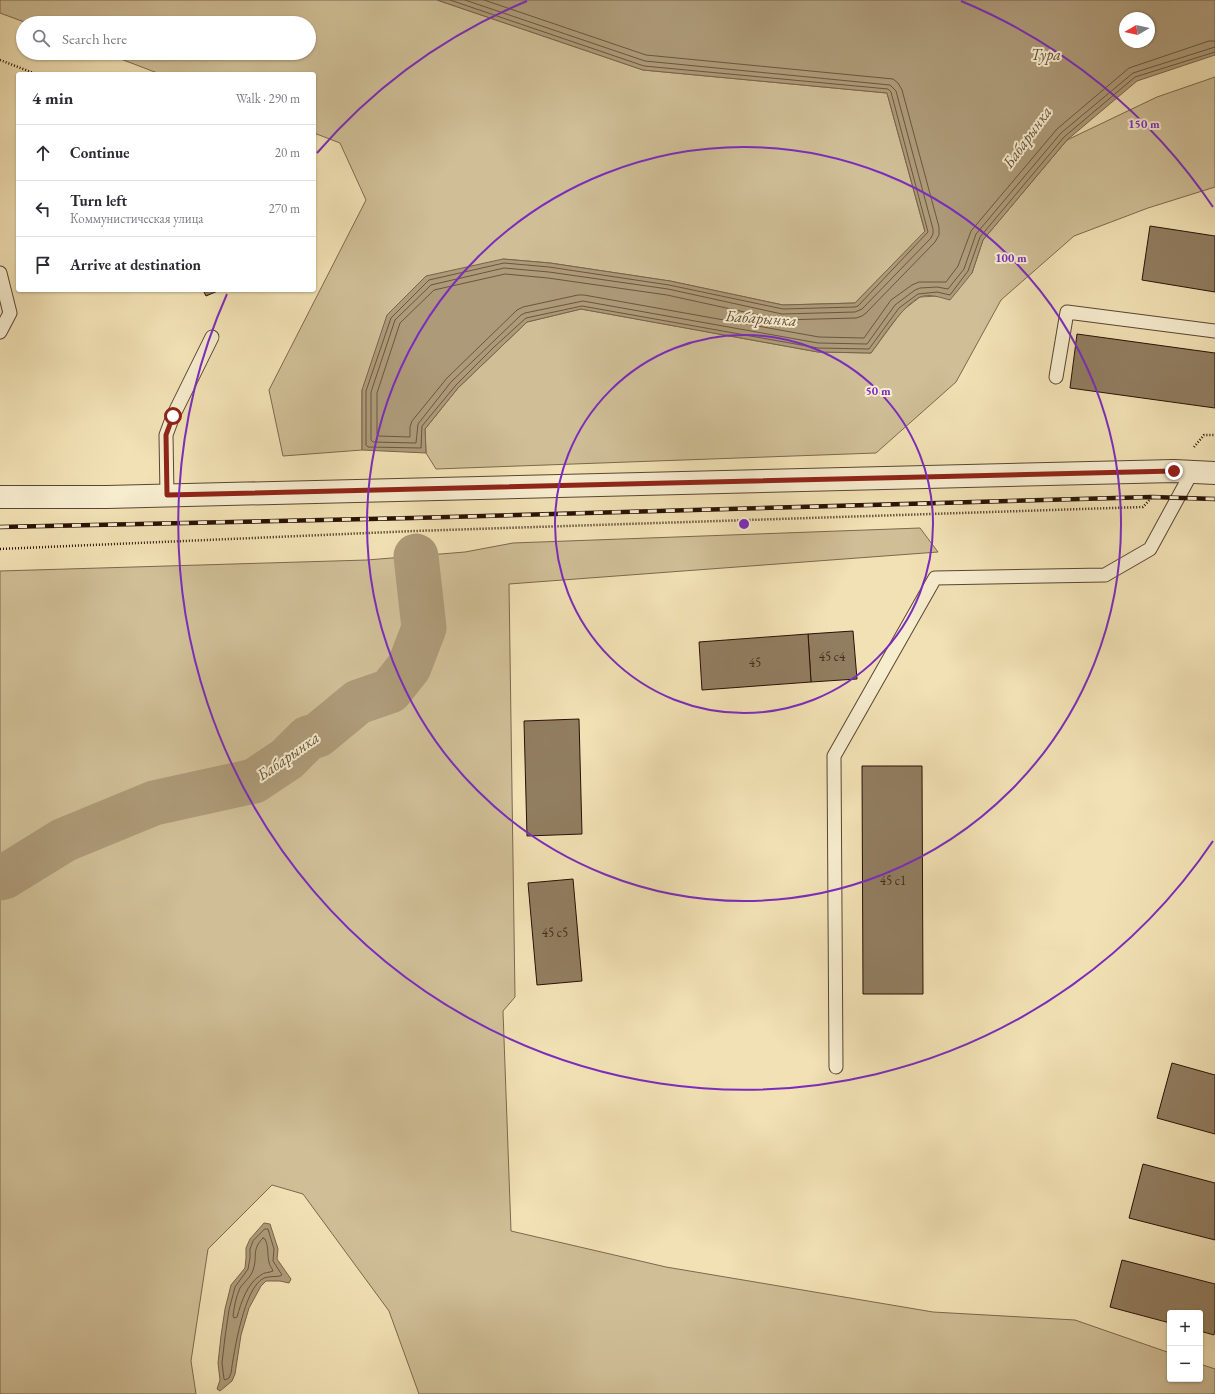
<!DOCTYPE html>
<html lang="en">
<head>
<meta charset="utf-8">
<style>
	body { margin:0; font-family:"EB Garamond",serif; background:#f7f7f7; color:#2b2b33 }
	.controls { position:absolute; right:12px; bottom:12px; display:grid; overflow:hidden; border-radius:4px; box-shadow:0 1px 3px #0004 }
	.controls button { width:36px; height:36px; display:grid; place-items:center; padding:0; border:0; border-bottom:1px solid #e1e1e2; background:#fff; color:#2b2b33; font:20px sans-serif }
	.compass { position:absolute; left:1119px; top:12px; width:36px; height:36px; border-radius:50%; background:#fff; box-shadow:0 1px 3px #0004; rotate:261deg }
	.stop { position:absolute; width:12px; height:12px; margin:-9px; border:3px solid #8f2418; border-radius:50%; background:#fff }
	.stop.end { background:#8f2418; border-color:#fff; box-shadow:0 1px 4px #0008 }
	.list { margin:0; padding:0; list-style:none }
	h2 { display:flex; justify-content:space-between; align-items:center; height:52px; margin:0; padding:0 16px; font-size:17px }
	h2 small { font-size:13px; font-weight:400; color:#7c7c81 }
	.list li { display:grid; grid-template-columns:26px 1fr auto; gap:12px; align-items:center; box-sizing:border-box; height:56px; padding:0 16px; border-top:1px solid #e1e1e2 }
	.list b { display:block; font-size:15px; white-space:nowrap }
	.list p { margin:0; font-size:13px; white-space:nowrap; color:#7c7c81 }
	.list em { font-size:13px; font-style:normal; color:#7c7c81 }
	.icon { flex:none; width:22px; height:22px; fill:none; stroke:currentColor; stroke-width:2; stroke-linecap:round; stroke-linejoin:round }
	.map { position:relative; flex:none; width:1215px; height:1394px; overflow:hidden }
	.search { position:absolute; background:#fff; box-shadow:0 1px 3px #0004; left:16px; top:16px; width:300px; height:44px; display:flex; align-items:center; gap:10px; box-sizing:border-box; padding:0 14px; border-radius:22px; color:#7c7c81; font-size:15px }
	.panel { position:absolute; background:#fff; box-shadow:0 1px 3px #0004; left:16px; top:72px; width:300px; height:220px; border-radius:4px }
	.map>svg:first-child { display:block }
</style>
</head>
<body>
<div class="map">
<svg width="1215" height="1394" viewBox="0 0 1215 1394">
	<rect width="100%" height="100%" fill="#f1e1b4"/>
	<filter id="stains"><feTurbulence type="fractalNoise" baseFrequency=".005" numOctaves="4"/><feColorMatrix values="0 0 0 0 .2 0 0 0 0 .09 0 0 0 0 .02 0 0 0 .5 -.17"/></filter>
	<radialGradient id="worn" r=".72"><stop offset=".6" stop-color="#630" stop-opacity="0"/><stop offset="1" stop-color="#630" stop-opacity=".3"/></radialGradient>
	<g fill="#cfbe96" stroke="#7c684e">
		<polygon points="0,0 437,0 643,70 887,93 925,232 855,303 783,305 670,281 550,263 503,259 362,390 362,450 283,456 269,390 366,200 340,143 314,133 314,74 160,74 105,53 309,53 309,23 27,23 0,13"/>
		<polygon points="1215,77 1215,187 1148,208 1074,236 1001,300 956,382 876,453 436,469 426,453 425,429 458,388 527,322 581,309 818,352 871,353 902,311 920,297 937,296 972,273 983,240 1067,140 1157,97"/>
		<polygon points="920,528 938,552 509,584 515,997 503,1011 511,1231 666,1267 933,1312 1075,1320 1170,1353 1170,1379 1200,1379 1200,1364 1215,1369 1215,1394 419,1394 389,1311 303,1194 272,1185 208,1249 191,1361 196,1394 0,1394 0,571 367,560 465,552 513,543"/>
	</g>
	<g fill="#ad9a78" stroke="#78634a" fill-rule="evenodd">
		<path d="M437 0H1215V55L1137 81 1067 140 983 240 972 273 950 300C942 298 929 293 920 297 903 305 883 337 871 353L818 352 581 309 527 322 458 388 425 429 426 453 362 450V390L387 315 426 276 503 259 550 263 670 281 783 305 855 303 925 231 887 93 643 70ZM1125 18H1149V42H1125Z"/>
		<polygon points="264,1223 270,1224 278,1249 277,1259 291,1279 289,1283 280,1281 266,1281 261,1286 249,1308 241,1335 235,1374 232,1381 220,1391 217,1389 220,1380 218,1363 221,1336 225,1309 231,1285 245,1268 246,1258 246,1248 250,1239"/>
	</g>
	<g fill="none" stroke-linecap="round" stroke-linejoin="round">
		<g stroke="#6a563e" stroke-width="1">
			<polyline points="450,0 644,66 888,89 891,92 928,232 858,306 855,307 783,309 669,285 549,267 504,263 429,280 391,318 366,391 366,445 368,447 421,448 422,426 456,385 494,347 526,318 582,306 818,348 869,349 899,308 918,294 937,292 950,295 968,271 980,237 1064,137 1135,77 1215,52"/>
			<polyline points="465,0 645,61 890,85 896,91 933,229 933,234 931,238 862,309 855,312 782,314 668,289 549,272 504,268 431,285 395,320 371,392 371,440 373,442 416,443 418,424 451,382 521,315 525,313 583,301 818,343 867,344 895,305 915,290 920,288 937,287 948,289 964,269 976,234 1061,133 1133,73 1215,47"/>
			<polyline points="484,0 646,55 893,79 898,83 902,90 939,227 939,235 935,242 866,313 862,316 856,318 781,320 667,295 548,278 505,274 434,290 400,323 377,393 377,434 379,436 410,437 410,427 412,421 447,378 517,310 523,307 578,295 584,295 819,337 864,338 891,300 912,285 919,282 946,282 958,266 971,231 1057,129 1129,68 1209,41 1215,41"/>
			<path d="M265 1229H268L274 1249 273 1261 282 1275 280 1276C275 1277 269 1276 264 1278 244 1287 234 1352 231 1373L229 1378 225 1380 224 1379 222 1363 225 1337 229 1310 235 1287 248 1269 250 1258V1249L253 1241Z"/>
			<path d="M263 1238 265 1239C269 1248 267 1254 269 1262 269 1265 272 1268 273 1271 269 1273 264 1272 261 1275 247 1283 241 1303 237 1317L234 1318 233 1316C234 1308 236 1296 240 1288 244 1282 251 1277 253 1270 258 1256 251 1250 263 1238Z"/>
		</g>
		<polyline stroke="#ad9a78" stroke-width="45" points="0,878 4,877 64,840 154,803 254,781 287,759 308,738 318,735 358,702 390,691 409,667 424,628 416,556"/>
	</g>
	<g fill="#917d60" stroke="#281105">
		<polygon points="1150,226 1215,236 1215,292 1142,280"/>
		<polygon points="203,290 220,290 206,296"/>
		<polygon points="1077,334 1215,353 1215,408 1070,388"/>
		<polygon points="853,631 857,679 811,682 808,634"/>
		<polygon points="808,634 811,682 702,690 699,642"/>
		<polygon points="579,719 582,834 527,836 524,721"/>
		<polygon points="862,766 922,766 923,994 863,994"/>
		<polygon points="573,879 582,981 537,985 528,883"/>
		<polygon points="1172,1063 1215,1075 1215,1134 1157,1118"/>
		<polygon points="1143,1164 1215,1183 1215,1240 1129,1218"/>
		<polygon points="1122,1260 1215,1284 1215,1331 1214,1335 1200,1331 1200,1313 1170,1313 1170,1323 1110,1307"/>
	</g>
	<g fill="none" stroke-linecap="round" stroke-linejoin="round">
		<defs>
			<g id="lane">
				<polyline points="0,273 10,313 0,332"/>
				<polyline points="1056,377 1067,312 1215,331"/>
				<polyline points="167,495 166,435 173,416 212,337"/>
				<polyline points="836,1067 834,756 935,578 1105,575 1150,549 1192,472"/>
			</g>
			<polyline id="street" points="0,497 107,497 1174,471 1215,473"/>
		</defs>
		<use href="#lane" stroke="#5a4531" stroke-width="15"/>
		<use href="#street" stroke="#5a4531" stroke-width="24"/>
		<g stroke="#281105" stroke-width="2.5" stroke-dasharray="1 2" stroke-linecap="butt">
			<polyline points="0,60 36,74"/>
			<polyline points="1194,447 1204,435 1215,435"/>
			<polyline points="0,549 414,531 1143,507 1153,496"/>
		</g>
		<use href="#lane" stroke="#f6ecce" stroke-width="13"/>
		<use href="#street" stroke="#f6ecce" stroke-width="22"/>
		<defs>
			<polyline id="rail" points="0,527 413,518 1152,497 1215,499"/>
		</defs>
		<use href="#rail" stroke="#281105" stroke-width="4.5"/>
		<use href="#rail" stroke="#f6ecce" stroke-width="3" stroke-dasharray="9" stroke-linecap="butt"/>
	</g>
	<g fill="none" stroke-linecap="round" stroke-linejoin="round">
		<polyline stroke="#8f2418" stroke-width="5" points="173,416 166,435 167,495 1174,471"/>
	</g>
	<g fill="none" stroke="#7b2cbf" stroke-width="2">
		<circle cx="744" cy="524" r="189"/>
		<circle cx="744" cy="524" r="377"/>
		<path d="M1213 841A566 566 0 0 1 227 294M317 153A566 566 0 0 1 527 1M961 1A566 566 0 0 1 1213 207"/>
	</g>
	<g text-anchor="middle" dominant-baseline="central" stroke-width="4" stroke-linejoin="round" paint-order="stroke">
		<g font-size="13" fill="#422c1c">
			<text x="832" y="656">45 с4</text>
			<text x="755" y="662">45</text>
			<text x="893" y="880">45 с1</text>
			<text x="555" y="932">45 с5</text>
		</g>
		<g font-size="16" font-style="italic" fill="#644f39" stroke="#f6ecce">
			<text x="1046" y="54">Тура</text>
			<text transform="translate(1027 137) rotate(-54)">Бабарынка</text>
			<text transform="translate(761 318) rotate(4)">Бабарынка</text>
			<text transform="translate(288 756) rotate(-35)">Бабарынка</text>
		</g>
	</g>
	<circle cx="744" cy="524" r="6" fill="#7b2cbf" stroke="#f6ecce" stroke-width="2"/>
	<g font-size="12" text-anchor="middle" font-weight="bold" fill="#7b2cbf" stroke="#f6ecce" stroke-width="4" stroke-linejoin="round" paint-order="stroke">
		<text x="1144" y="128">150 m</text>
		<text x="1011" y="262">100 m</text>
		<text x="878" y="395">50 m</text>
	</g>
	<rect width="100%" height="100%" filter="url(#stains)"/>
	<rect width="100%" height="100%" fill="url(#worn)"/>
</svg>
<div class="controls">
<button>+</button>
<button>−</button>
</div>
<svg class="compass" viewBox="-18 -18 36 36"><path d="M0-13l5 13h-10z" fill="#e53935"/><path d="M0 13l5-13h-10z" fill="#7c7c81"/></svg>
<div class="stop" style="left:173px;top:416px"></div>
<div class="stop end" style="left:1174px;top:471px"></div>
<div class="search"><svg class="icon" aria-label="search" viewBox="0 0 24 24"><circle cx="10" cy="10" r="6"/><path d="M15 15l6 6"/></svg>Search here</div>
<section class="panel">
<h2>4 min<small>Walk · 290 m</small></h2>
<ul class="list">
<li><svg class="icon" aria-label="ahead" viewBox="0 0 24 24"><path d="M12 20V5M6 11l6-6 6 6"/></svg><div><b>Continue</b></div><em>20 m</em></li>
<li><svg class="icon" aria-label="left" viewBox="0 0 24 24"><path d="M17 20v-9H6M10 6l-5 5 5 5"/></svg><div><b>Turn left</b><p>Коммунистическая улица</p></div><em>270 m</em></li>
<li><svg class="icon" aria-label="arrive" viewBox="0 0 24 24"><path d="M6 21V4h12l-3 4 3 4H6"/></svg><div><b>Arrive at destination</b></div></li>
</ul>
</section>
</div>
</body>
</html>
